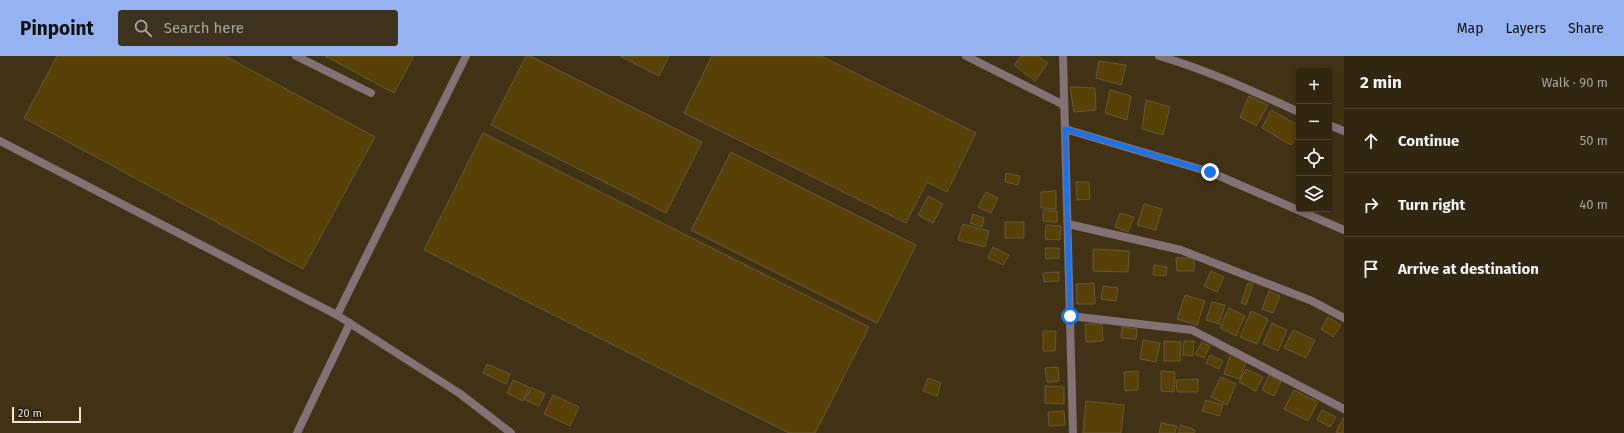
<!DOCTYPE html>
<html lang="en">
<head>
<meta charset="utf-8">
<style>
	body { margin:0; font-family:"Fira Sans",sans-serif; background:#3d321e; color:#f1f3f6 }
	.controls { position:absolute; right:12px; top:12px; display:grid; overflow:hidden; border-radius:4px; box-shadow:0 2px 6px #0003 }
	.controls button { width:36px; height:36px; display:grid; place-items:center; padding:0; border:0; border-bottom:1px solid #4c4330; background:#312610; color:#f1f3f6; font:20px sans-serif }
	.scale { position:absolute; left:12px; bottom:10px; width:69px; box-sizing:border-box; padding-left:4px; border:2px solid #eee5d4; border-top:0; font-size:11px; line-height:14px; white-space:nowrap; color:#eee5d4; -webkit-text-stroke:3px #221b0f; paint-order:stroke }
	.stop { position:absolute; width:12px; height:12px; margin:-9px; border:3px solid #1a73e8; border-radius:50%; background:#fff }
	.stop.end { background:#1a73e8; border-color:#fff; box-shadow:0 1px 4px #0008 }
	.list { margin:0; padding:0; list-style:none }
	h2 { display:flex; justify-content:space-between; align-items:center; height:52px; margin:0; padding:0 16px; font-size:17px }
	h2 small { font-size:13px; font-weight:400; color:#a8a59f }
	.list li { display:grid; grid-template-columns:26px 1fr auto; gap:12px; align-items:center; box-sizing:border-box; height:64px; padding:0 16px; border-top:1px solid #4c4330 }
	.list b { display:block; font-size:15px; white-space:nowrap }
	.list em { font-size:13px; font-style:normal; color:#a8a59f }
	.icon { flex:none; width:22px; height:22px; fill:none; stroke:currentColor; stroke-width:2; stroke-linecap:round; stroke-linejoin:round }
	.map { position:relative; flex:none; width:1344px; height:377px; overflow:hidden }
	header { display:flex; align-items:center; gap:24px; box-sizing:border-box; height:56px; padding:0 20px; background:#95b2f1; color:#111 }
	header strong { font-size:19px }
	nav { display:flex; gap:22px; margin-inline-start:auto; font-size:14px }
	.search { width:280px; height:36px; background:#3d321e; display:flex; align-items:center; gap:10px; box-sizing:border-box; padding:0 14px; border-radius:4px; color:#a8a59f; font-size:15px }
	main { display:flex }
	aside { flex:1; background:#312610 }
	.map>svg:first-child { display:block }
</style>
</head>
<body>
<header>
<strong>Pinpoint</strong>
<div class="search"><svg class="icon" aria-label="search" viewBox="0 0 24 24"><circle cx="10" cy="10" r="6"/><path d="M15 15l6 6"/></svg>Search here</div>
<nav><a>Map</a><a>Layers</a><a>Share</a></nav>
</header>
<main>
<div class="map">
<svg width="1344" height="377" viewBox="0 0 1344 377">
	<rect width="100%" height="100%" fill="#413215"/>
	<g fill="#584107" stroke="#675839">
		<polygon points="57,0 225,0 375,81 303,213 24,62"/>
		<polygon points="325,0 414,0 394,37"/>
		<polygon points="526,0 530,0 702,86 666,157 491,69"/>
		<polygon points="620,0 669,0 659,20"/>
		<polygon points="712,0 821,0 976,77 947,136 927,126 906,167 684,57"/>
		<polygon points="1021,0 1038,0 1048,7 1035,25 1014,9"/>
		<polygon points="1099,5 1126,9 1121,29 1096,22"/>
		<polygon points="1070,31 1095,32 1096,54 1074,56"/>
		<polygon points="1110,34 1131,40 1127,64 1105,57"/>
		<polygon points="1249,40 1268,49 1256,70 1240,61"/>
		<polygon points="1146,44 1170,51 1163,79 1142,73"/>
		<polygon points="1271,54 1299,70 1299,77 1291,89 1262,72"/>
		<polygon points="483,77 869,271 815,377 789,377 424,194"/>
		<polygon points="731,96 916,189 877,267 691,174"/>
		<polygon points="1006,117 1020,120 1018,129 1005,126"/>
		<polygon points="1076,126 1089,126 1090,143 1077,144"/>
		<polygon points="1056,135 1056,153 1041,152 1041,136"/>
		<polygon points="986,136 998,142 991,157 978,151"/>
		<polygon points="928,140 943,148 933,167 918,159"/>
		<polygon points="1144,148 1162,153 1156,174 1137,169"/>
		<polygon points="1043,154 1057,155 1057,166 1043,165"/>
		<polygon points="1120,157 1134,161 1128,176 1115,171"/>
		<polygon points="973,158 984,162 982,171 970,167"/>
		<rect x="1005" y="166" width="19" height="16"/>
		<polygon points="963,168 989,175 985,191 958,184"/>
		<polygon points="1046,169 1061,170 1060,184 1045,183"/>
		<polygon points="993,191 1009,199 1003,209 988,202"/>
		<polygon points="1045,192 1059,192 1059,202 1046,203"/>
		<polygon points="1093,193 1129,195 1128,216 1093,215"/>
		<polygon points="1176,202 1194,202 1194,215 1177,215"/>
		<polygon points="1154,209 1167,211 1166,220 1153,219"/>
		<polygon points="1211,215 1224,221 1217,236 1204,230"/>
		<polygon points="1059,216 1059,225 1044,226 1043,217"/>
		<polygon points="1094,227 1095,248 1077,248 1076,228"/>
		<polygon points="1248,227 1253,228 1246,249 1241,247"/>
		<polygon points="1103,230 1118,232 1116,245 1101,243"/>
		<polygon points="1269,235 1280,240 1273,257 1262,253"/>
		<polygon points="1185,239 1205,245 1197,269 1177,263"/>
		<polygon points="1212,246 1225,249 1219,268 1206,264"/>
		<polygon points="1229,252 1245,260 1236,280 1220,272"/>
		<polygon points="1251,255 1268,263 1257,288 1240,281"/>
		<polygon points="1328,261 1341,269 1333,281 1321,273"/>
		<polygon points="1272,267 1287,274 1278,295 1263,288"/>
		<polygon points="1085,268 1102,268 1103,285 1086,286"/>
		<polygon points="1122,271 1137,273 1136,283 1121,282"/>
		<polygon points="1293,274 1315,284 1306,302 1284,292"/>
		<polygon points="1043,275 1056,275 1055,295 1043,295"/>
		<polygon points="1143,284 1160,287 1156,306 1140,303"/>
		<polygon points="1164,285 1181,286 1180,305 1164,305"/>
		<polygon points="1184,285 1194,285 1193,300 1183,299"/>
		<polygon points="1202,286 1210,290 1204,302 1195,298"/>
		<polygon points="1231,297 1247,303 1240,323 1224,318"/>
		<polygon points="1210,299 1223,305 1219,313 1206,307"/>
		<polygon points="487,308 510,318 506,328 483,317"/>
		<polygon points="1058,311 1059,325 1047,326 1045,312"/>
		<polygon points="1246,313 1263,321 1256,335 1239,326"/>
		<polygon points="1138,315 1138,334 1125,335 1124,316"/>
		<polygon points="1161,315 1175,316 1174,336 1161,335"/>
		<polygon points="1269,319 1281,325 1274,340 1262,334"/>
		<polygon points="1221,321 1236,328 1227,349 1211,341"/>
		<polygon points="928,322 941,327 937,340 923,335"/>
		<polygon points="1198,323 1198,336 1177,336 1176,324"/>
		<polygon points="513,324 529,331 523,345 507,337"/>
		<polygon points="1045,330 1064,331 1064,348 1045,347"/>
		<polygon points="531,331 545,338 539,350 525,344"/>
		<polygon points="1294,334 1318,346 1308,365 1284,353"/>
		<polygon points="553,339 579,351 570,370 544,358"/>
		<polygon points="1206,344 1223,349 1219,360 1202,355"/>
		<polygon points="1086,345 1124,349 1121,377 1083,377"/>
		<polygon points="1322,354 1336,361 1330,371 1317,364"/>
		<polygon points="1064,355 1065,369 1049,370 1048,356"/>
		<polygon points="1344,361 1344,377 1338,377 1336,376"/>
		<polygon points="1161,367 1177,370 1175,377 1159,377"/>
		<polygon points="1181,369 1195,374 1194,377 1178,377"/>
	</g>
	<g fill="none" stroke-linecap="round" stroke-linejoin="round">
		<g stroke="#827175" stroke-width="8">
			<polyline points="296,0 371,37"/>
			<polyline points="337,259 466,0"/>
		</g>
		<g stroke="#827175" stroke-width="8">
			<polyline points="966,0 1064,49"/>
			<polyline points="1063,0 1073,377"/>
			<path d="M1159 0C1207 14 1253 35 1299 56"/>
			<polyline points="1329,69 1344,75"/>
			<polyline points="1065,73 1210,116 1344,174"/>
			<polyline points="0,85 337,259 459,337 511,377"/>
			<polyline points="1068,168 1181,194 1312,245 1344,262"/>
			<polyline points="1070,260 1192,274 1344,353"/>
			<polyline points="297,377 350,267"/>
		</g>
	</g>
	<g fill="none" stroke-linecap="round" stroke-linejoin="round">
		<polyline stroke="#1a73e8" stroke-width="5" points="1070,260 1065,73 1210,116"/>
	</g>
</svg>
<div class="controls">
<button>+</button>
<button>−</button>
<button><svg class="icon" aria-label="locate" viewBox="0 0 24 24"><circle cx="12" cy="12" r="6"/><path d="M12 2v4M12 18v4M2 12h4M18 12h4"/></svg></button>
<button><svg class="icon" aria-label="layers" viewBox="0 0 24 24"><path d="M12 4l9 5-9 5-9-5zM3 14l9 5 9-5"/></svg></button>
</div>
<div class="scale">20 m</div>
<div class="stop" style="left:1070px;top:260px"></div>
<div class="stop end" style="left:1210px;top:116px"></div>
</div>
<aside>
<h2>2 min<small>Walk · 90 m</small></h2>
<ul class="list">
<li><svg class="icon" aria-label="ahead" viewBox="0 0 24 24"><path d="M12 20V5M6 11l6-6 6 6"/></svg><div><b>Continue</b></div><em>50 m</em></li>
<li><svg class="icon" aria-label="right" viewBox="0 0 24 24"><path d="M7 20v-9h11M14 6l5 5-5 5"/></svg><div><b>Turn right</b></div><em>40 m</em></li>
<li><svg class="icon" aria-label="arrive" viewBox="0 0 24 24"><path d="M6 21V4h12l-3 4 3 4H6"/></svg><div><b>Arrive at destination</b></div></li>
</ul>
</aside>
</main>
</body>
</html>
